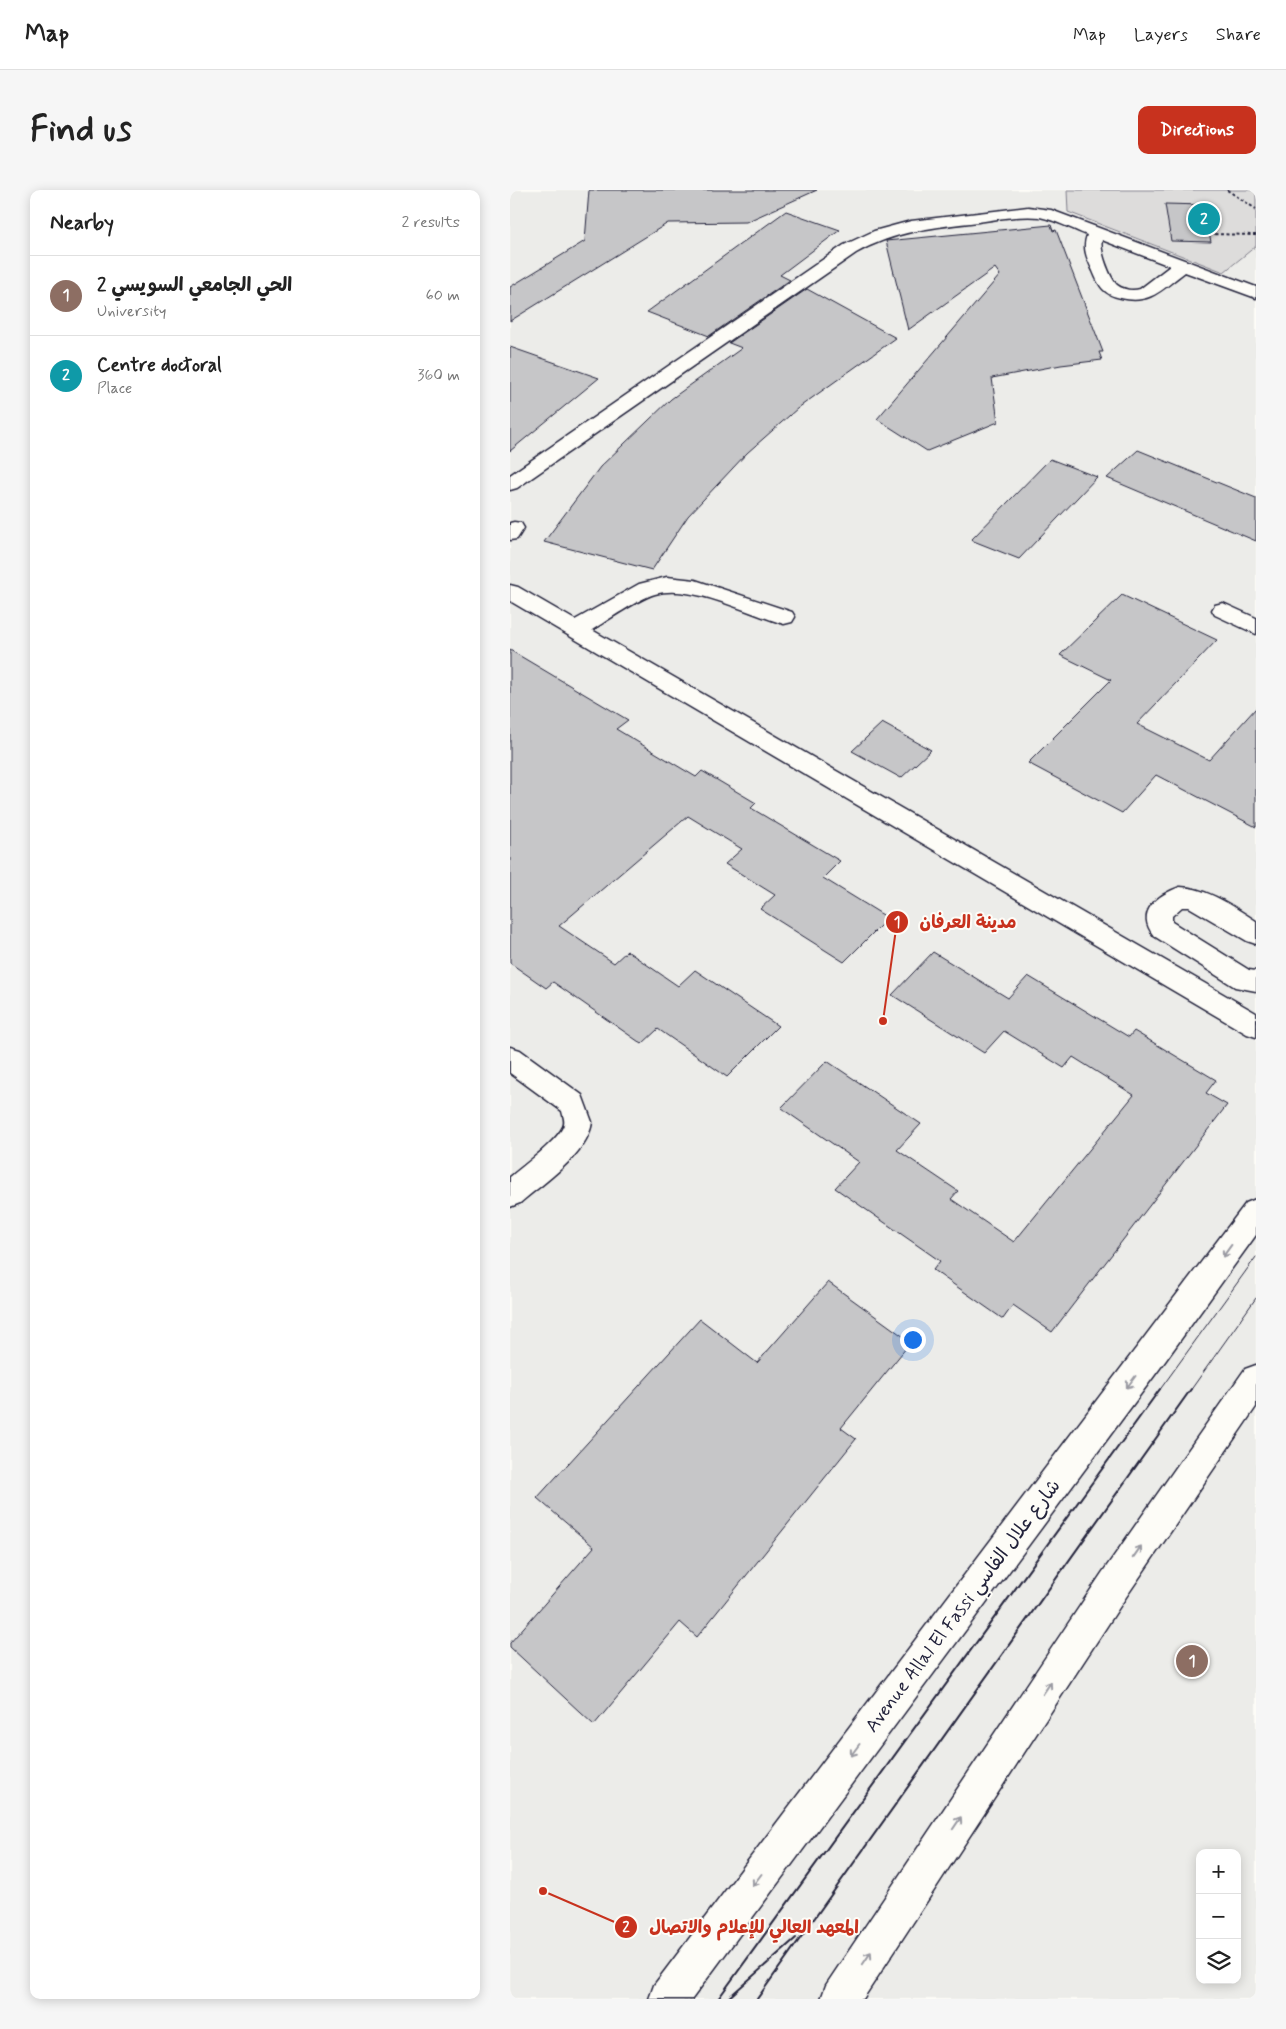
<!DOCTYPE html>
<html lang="en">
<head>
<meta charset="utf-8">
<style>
	body { margin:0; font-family:Mynerve,"Playpen Sans Arabic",sans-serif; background:#f6f6f6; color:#222 }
	.controls { position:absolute; right:15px; bottom:15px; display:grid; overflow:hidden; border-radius:10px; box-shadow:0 2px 12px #0003 }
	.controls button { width:45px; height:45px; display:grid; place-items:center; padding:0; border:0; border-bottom:1px solid #e0e0e0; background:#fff; color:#222; font:25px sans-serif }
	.you { position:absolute; left:402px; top:1149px; width:18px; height:18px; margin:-12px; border:4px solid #fff; border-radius:50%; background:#1a73e8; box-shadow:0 0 0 8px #1a73e833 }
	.badge { display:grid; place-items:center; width:32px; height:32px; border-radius:50%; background:#c8321e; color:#fff; font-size:16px; font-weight:700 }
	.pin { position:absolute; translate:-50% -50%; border:2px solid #fff; box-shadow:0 1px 5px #0006 }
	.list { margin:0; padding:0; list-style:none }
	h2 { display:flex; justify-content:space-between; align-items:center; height:65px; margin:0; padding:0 20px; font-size:21px }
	h2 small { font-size:16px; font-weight:400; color:#767676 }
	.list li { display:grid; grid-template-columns:32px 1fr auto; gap:15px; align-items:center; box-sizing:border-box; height:80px; padding:0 20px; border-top:1px solid #e0e0e0 }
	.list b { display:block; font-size:19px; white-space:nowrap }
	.list p { margin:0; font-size:16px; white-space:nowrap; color:#767676 }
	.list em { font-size:16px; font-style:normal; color:#767676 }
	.icon { flex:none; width:28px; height:28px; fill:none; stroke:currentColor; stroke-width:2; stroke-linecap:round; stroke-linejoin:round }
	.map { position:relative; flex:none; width:746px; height:1809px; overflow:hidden; border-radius:10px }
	header { display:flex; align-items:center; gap:30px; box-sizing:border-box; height:70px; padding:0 25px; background:#fff; border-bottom:1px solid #e0e0e0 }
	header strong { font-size:24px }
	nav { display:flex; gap:28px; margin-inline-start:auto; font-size:18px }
	.intro { display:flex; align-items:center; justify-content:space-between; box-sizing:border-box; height:120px; padding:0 30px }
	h1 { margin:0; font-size:35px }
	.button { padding:12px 22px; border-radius:10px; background:#c8321e; color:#fff; font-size:18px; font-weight:700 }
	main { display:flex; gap:30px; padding:0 30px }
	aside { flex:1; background:#fff; border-radius:10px; box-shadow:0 2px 12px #0003 }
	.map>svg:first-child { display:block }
</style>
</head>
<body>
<header>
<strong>Map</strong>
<nav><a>Map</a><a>Layers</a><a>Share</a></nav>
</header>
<div class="intro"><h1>Find us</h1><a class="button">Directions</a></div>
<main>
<aside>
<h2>Nearby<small>2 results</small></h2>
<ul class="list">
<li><span class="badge" style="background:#8d6e63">1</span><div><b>الحي الجامعي السويسي 2</b><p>University</p></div><em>60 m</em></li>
<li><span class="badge" style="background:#0f9aa8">2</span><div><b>Centre doctoral</b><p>Place</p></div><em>360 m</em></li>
</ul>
</aside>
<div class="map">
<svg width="746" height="1809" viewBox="0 0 746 1809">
	<rect width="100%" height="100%" fill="#fdfcf7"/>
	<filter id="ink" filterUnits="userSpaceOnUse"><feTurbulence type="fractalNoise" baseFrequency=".02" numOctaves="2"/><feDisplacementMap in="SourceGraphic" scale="10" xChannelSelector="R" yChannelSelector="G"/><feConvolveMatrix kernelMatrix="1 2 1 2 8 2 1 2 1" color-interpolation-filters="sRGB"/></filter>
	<g filter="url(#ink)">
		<path fill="#ecece9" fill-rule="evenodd" d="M0 0H746V1809H0ZM690 1663H727V1790H690Z"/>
		<polygon fill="#dddcdb" stroke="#807f8b" points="557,0 746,0 746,56 714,82 558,22"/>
		<g fill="#c6c6c8" stroke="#22223b">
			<polygon points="79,0 307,0 236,32 158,33 0,131 0,97 75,51"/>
			<polygon points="655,14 694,15 701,52 661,51"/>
			<polygon points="276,21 330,40 270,85 280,90 199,146 137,122"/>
			<polygon points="541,35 543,41 546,40 593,162 589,162 592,170 551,175 482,188 488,232 417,261 367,229 490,85 485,78 398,140 376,51"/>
			<polygon points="297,99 386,148 288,218 237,263 178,326 142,380 34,352 90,277 161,209 232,158 219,153"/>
			<polygon points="0,157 89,188 0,261"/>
			<polygon points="628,260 746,308 746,351 597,288"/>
			<polygon points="540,269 587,287 509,369 461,350"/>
			<polygon points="612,405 707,450 627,534 699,570 746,518 746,637 646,585 612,623 518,573 601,490 550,465"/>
			<polygon points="0,460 118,530 106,539 186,587 192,581 246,613 241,618 330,671 313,688 378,728 334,772 250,719 265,705 215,674 232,659 178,626 49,736 104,773 117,761 168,796 185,780 268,836 217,887 148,839 132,854 43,792 36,798 0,773"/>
			<polygon points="372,533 421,560 391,588 342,561"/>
			<polygon points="423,762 498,808 518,786 619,847 624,841 706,890 696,903 717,915 542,1142 503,1115 493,1129 423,1080 430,1071 325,998 349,972 271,918 317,871 411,934 387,960 448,1001 441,1009 504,1052 624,905 563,867 554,878 494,841 474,863 382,805"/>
			<polygon points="318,1092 401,1152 331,1238 346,1249 187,1447 170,1432 84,1535 0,1457 0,1453 84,1357 27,1308 190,1129 247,1173"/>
		</g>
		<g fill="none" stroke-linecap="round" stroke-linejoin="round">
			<defs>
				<g id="minor">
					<path d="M518 17 541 20 746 97V108L675 82C652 99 641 115 611 108 594 105 589 96 583 81 577 68 572 59 577 45 562 39 545 30 530 27 510 25 488 29 468 32 425 37 385 41 346 63L7 298 0 300V285L334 55 364 41 401 31ZM592 50 660 76 630 99C623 101 613 100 607 95 600 88 589 60 592 50Z"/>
					<polygon points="4,332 11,333 14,338 7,349 0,350 0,333"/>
					<path d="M157 387 185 390 282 422 285 427 282 432 274 434C239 424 180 393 145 404 128 409 98 430 82 440L746 823V847L737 844 0 411V395L8 397 65 430 129 394Z"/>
					<polygon points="713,413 746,428 746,444 705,425 702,420 705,415"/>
					<path d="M670 697C698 698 724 717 746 731V754L737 751 679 717H672L662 726V732L739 780 746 781V801L725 797 644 746C625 722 647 705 670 697Z"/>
					<path d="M0 857 10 860 72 905 82 932C78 964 33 993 10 1013L0 1017V987C14 975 46 952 53 937 56 932 53 926 52 921L0 883Z"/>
					<polygon points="746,1009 746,1045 653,1174 182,1809 139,1809 144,1795 736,1013"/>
					<polygon points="746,1175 746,1217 616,1407 353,1809 311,1809 316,1795 592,1383 735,1179"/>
				</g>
			</defs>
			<use href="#minor" stroke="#22223b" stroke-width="3"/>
			<g stroke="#22223b" stroke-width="2" stroke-dasharray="3 2.5" stroke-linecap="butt">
				<polyline points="717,0 746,19"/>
				<polyline points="699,44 746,45"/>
			</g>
			<use href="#minor" fill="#fdfcf7" fill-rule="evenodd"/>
			<g stroke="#22223b" stroke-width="1">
				<polyline points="649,1201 746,1067"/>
				<polyline points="680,1201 746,1108"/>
			</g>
			<g stroke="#22223b" stroke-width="2">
				<polyline points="208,1809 650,1199"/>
				<polyline points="217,1809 286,1748"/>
				<polyline points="247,1809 681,1199"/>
			</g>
		</g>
		<defs><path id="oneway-shaft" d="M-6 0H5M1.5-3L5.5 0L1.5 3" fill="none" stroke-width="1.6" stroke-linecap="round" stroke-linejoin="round" transform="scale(1.25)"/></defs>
		<g stroke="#9a9aa2">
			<use href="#oneway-shaft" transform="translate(717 1061) rotate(126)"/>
			<use href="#oneway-shaft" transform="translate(621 1192) rotate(127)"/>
			<use href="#oneway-shaft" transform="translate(627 1362) rotate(-55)"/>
			<use href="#oneway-shaft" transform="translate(537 1498) rotate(-56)"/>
			<use href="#oneway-shaft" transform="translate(345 1560) rotate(127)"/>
			<use href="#oneway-shaft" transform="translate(447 1633) rotate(-56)"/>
			<use href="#oneway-shaft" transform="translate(247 1690) rotate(127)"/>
			<use href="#oneway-shaft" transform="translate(357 1768) rotate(-56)"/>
		</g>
	</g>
	<g text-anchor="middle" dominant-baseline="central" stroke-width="4" stroke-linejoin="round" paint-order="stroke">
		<g font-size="19" fill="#22223b" stroke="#fdfcf7">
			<text transform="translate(453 1416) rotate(-53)">Avenue Allal El Fassi شارع علال الفاسي</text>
		</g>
	</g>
	<path fill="none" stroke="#c8321e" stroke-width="2" d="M373 831L387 732M33 1701L116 1737"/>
	<g fill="#c8321e" stroke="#fdfcf7" stroke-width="2">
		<circle cx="373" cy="831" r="5"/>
		<circle cx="33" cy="1701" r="5"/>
		<circle cx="387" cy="732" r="12"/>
		<circle cx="116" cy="1737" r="12"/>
	</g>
	<g font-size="15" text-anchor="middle" font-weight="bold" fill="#fff">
		<text x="387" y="737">1</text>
		<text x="116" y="1742">2</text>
	</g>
	<g font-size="18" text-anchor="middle" font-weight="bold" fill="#c8321e" stroke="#fdfcf7" stroke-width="4" stroke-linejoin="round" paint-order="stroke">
		<text x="458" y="738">مدينة العرفان</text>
		<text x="244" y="1743">المعهد العالي للإعلام والاتصال</text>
	</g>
</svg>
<div class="controls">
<button>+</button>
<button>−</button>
<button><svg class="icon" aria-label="layers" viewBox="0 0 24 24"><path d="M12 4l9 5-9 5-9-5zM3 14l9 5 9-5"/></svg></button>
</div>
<div class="you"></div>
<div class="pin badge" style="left:682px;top:1471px;background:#8d6e63">1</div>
<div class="pin badge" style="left:694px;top:29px;background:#0f9aa8">2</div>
</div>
</main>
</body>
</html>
